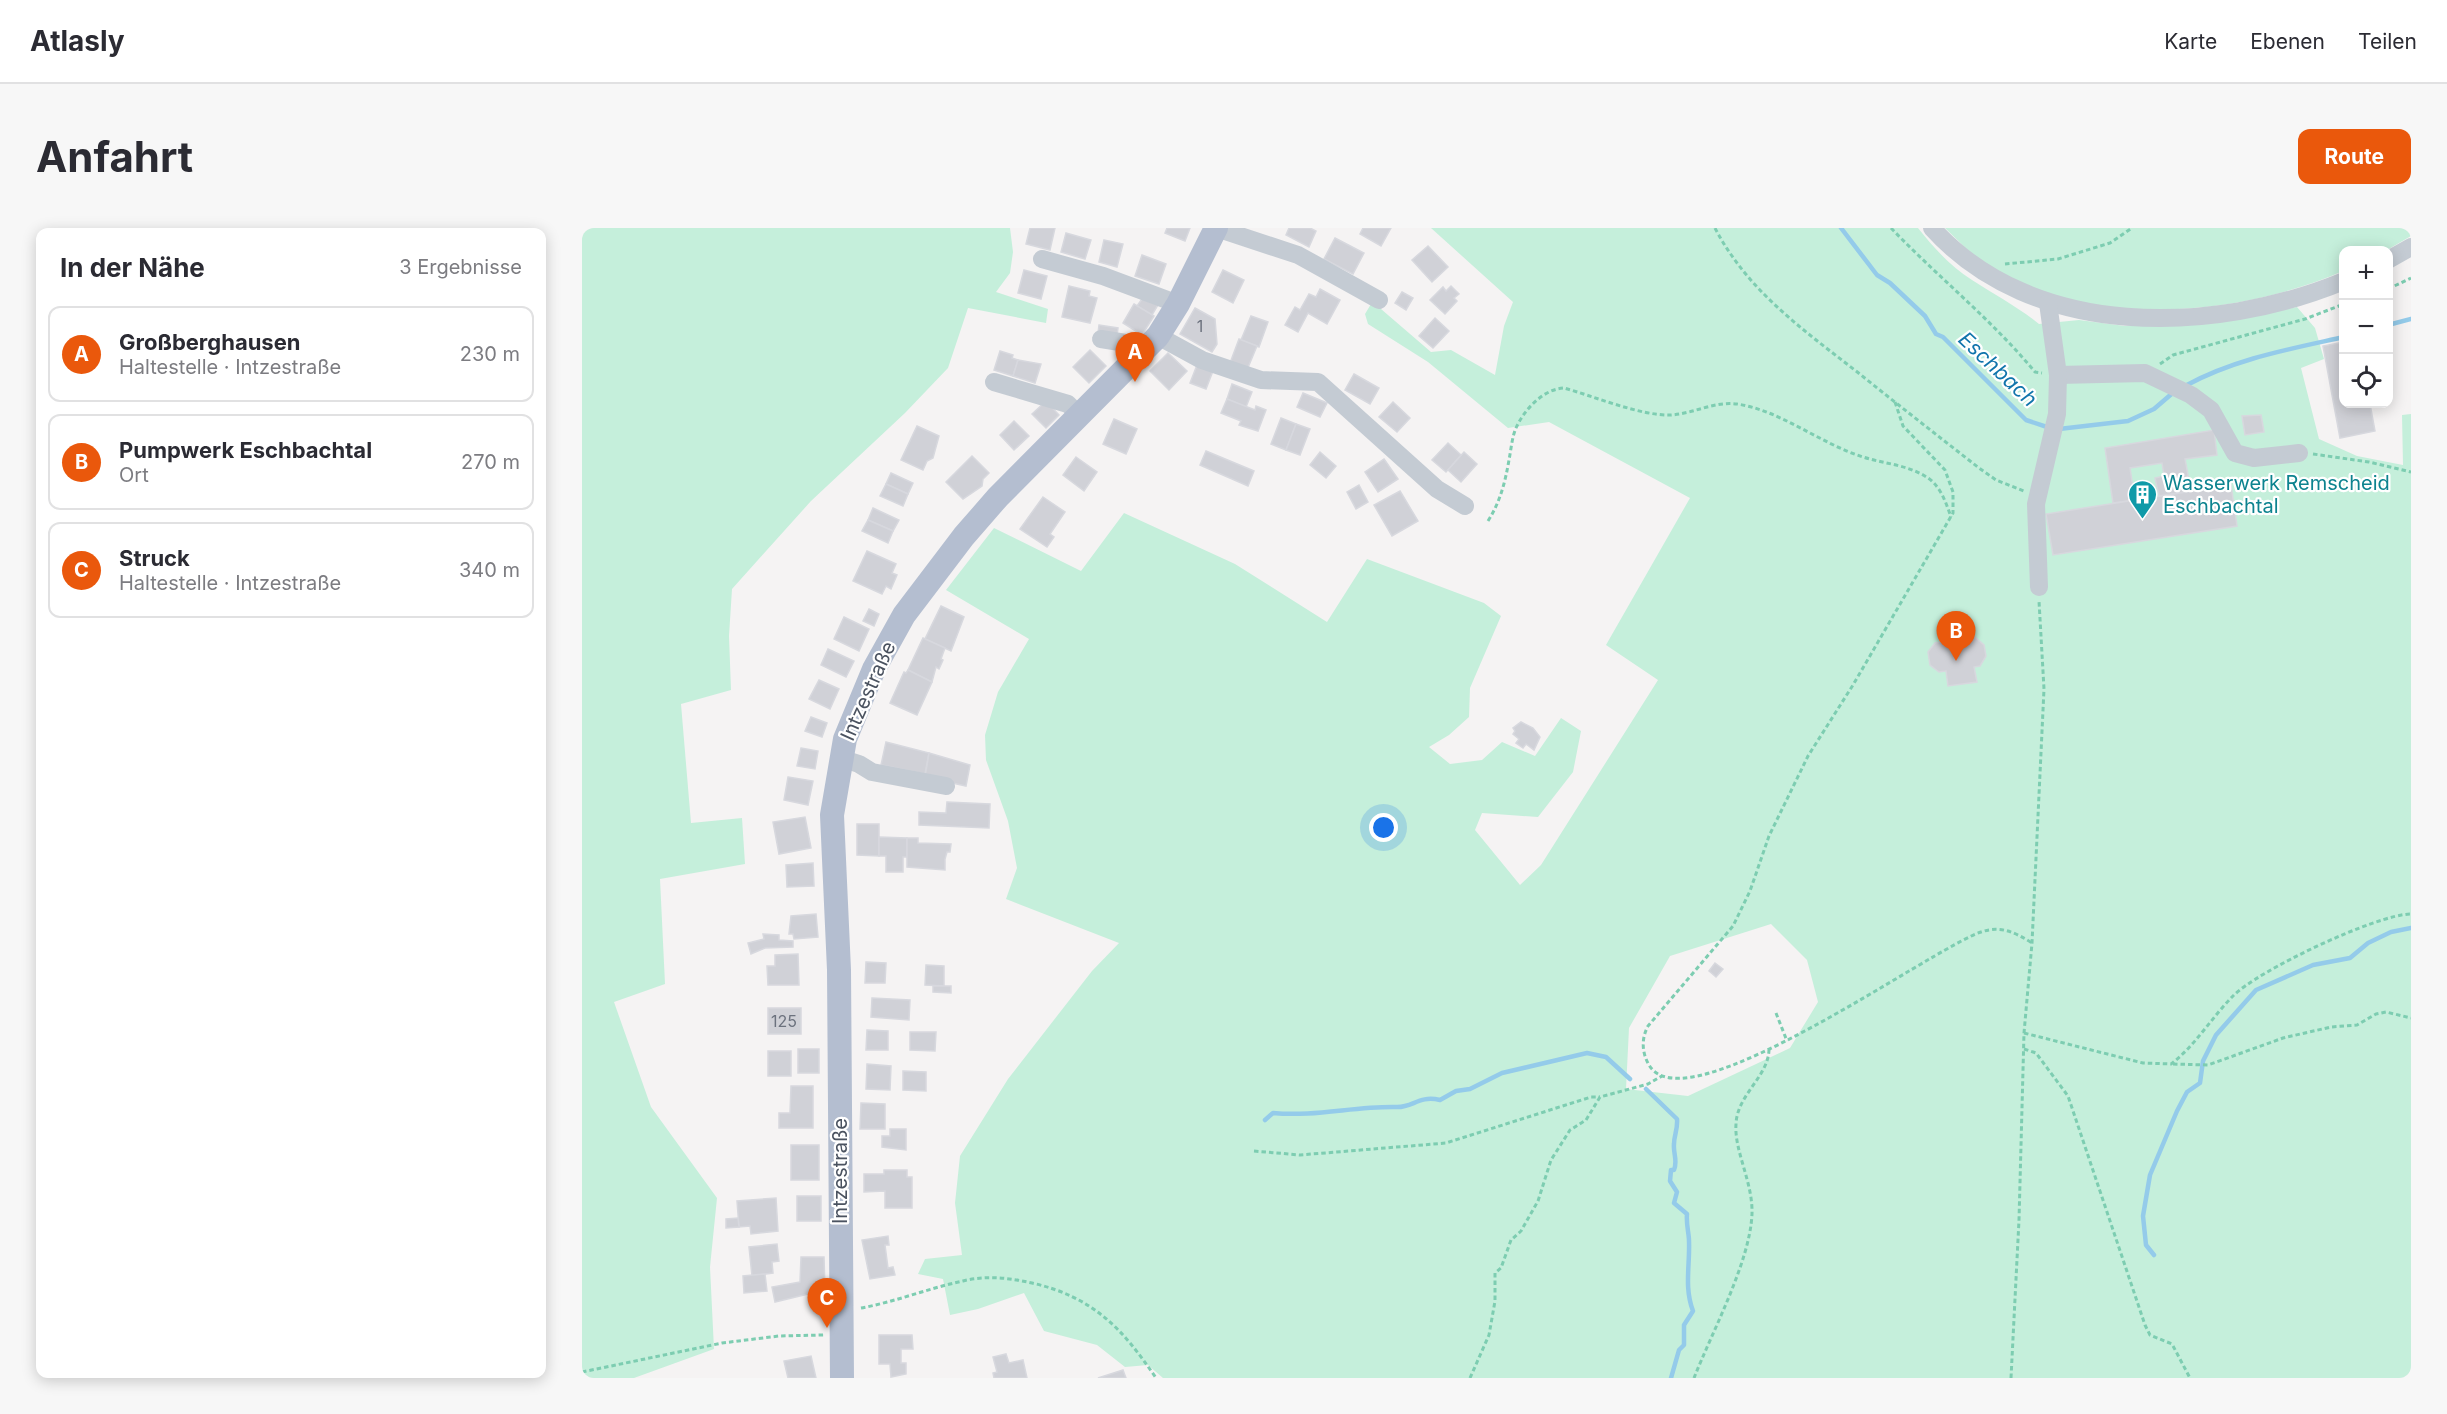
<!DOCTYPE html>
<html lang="de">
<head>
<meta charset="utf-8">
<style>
	body { margin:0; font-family:Inter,sans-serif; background:#f7f7f7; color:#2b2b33 }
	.controls { position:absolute; right:18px; top:18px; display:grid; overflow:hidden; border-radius:12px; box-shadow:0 3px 15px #0003 }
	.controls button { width:54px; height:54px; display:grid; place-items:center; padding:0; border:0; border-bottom:2px solid #e1e1e2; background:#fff; color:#2b2b33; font:30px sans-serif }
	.you { position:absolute; left:802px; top:600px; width:21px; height:21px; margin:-15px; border:4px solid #fff; border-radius:50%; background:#1a73e8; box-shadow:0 0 0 9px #1a73e833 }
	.badge { display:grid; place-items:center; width:39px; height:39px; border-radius:50%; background:#ea580c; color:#fff; font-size:20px; font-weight:700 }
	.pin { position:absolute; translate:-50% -50px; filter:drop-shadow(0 2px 3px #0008) }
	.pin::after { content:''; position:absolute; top:32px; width:21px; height:18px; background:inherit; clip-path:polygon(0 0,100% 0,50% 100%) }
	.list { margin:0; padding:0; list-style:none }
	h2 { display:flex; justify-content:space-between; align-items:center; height:78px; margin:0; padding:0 24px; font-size:26px }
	h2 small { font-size:20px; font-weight:400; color:#7c7c81 }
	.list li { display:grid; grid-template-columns:39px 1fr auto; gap:18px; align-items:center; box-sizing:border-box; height:96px; margin:0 12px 12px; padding:0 12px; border:2px solid #e1e1e2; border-radius:12px }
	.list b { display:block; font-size:22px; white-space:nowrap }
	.list p { margin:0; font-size:20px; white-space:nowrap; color:#7c7c81 }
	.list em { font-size:20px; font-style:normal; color:#7c7c81 }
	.icon { flex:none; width:33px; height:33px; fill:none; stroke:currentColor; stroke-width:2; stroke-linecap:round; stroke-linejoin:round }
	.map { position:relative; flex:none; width:1829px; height:1150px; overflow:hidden; border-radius:12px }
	header { display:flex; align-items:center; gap:36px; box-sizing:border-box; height:84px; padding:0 30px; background:#fff; border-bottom:2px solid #e1e1e2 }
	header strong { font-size:28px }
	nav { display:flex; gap:33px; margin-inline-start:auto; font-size:21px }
	.intro { display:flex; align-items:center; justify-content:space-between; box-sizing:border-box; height:144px; padding:0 36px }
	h1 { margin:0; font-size:42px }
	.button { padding:15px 27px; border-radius:12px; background:#ea580c; color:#fff; font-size:21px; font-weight:700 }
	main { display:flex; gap:36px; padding:0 36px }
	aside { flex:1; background:#fff; border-radius:12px; box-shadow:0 3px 15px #0003 }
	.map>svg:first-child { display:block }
</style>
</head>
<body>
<header>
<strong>Atlasly</strong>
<nav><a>Karte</a><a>Ebenen</a><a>Teilen</a></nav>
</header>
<div class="intro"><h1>Anfahrt</h1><a class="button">Route</a></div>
<main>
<aside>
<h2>In der Nähe<small>3 Ergebnisse</small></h2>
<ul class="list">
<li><span class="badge">A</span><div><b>Großberghausen</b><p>Haltestelle · Intzestraße</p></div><em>230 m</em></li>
<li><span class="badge">B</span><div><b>Pumpwerk Eschbachtal</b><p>Ort</p></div><em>270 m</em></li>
<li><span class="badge">C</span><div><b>Struck</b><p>Haltestelle · Intzestraße</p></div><em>340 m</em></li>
</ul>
</aside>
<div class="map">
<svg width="1829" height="1150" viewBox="0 0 1829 1150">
	<rect width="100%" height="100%" fill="#f5f3f3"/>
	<g fill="#c5efdb" fill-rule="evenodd">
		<polygon points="0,0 428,0 431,24 428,45 414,64 466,81 464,95 386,80 366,140 323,185 229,273 150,361 147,408 149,462 99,476 109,595 160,590 163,636 78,651 83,756 32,774 69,879 135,970 128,1039 132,1121 52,1150 0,1150"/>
		<path d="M849 0H1336C1352 20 1369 39 1390 52 1413 67 1436 79 1457 96L1497 92 1543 98 1648 93 1715 79 1733 100 1742 131 1719 140 1737 211 1775 228 1821 237 1820 187 1829 186V1150H581L566 1137 543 1139 515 1117 462 1103 442 1065 396 1081 368 1087 361 1051 336 1046 343 1031 380 1027 373 975 378 928 426 851 510 743 537 715 424 671 435 640 426 593 404 532 403 507 416 464 447 411 364 362 412 300 499 343 542 285 653 336 745 394 785 331 902 375 919 388 888 460 887 489 867 507 847 519 868 536 900 532 920 514 953 528 979 490 999 503 991 544 956 589 900 585 893 602 938 657 959 637 1076 452 1024 417 1108 270 967 194 926 200 846 134 786 96 783 86 789 76 799 81 849 124 869 122 913 147 922 98 931 74ZM1189 696 1225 732 1236 774 1208 820 1106 868 1044 861 1047 800 1088 728Z"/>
		<path d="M1363 0H1829V8L1805 22H1762L1761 43C1653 90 1502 102 1400 34 1387 25 1375 11 1363 0Z"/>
	</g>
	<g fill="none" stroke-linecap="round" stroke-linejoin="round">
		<g stroke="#94cbea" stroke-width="4.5">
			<polyline points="1259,0 1295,47 1308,55 1343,88 1354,106 1361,109 1444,192 1468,200"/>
			<polyline points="1806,97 1829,91"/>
			<path d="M1603 158C1652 131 1708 121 1762 109"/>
			<polyline points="1477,201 1546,193 1572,181 1593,163"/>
			<path d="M1064 861 1095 891C1096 901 1092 907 1092 916 1091 926 1096 932 1092 942H1089L1088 953 1095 964 1092 975 1105 986C1104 997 1107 1005 1107 1013 1108 1037 1102 1060 1111 1083L1102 1097V1117L1097 1122 1089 1150"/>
			<path d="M683 892 691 885C733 889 773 878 814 879 831 880 836 867 858 872L874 863 888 861 920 845 1005 825 1024 829 1048 851"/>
			<polyline points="1572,1027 1564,1017 1561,988 1568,947 1595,883 1605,864 1618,855 1621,833 1634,807 1674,762 1731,737 1768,730 1786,715 1809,704 1829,700"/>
		</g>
	</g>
	<g fill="#d0d1d7" stroke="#d7d8de" stroke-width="1.5">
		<polygon points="448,0 473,0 468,22 444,16"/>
		<polygon points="585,0 608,0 603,13 583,5"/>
		<polygon points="707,0 728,0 734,3 727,19 704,7"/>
		<polygon points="781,0 809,0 799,18 778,6"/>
		<polygon points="484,5 509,12 503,31 479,24"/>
		<polygon points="753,10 782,25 771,46 742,31"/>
		<polygon points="522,12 541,16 535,39 517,34"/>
		<polygon points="846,18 866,39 850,54 830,32"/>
		<polygon points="560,27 584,36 577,56 553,48"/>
		<polygon points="442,42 465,48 459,71 436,65"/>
		<polygon points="641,42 662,52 651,75 630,64"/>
		<polygon points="487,58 508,63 507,68 515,70 508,95 480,89"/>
		<polygon points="869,58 877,66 872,70 875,73 863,86 848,72 861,59 864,63"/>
		<polygon points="738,61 758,72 745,96 726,85 716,104 703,97 713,79 718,82 727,66 734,69"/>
		<polygon points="820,64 831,70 824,82 813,75"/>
		<polygon points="560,71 576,77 570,87 555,78"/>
		<polygon points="552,76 572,88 560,107 541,95"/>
		<polygon points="613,80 633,91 635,116 630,124 598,106"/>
		<polygon points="669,88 686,94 677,119 659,112"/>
		<polygon points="853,90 867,103 851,120 837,108"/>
		<polygon points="517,97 536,100 535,108 516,105"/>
		<polygon points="657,111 675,118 665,142 648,135"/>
		<polygon points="1762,114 1762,176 1788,176 1793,203 1758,210 1741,118"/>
		<polygon points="508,122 524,138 507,155 491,139"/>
		<polygon points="418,123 431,127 430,130 436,132 431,148 412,142"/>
		<polygon points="586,125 605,143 587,162 568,143"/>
		<polygon points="436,132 459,136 453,155 431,148"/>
		<polygon points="615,137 631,143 624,161 608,155"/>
		<polygon points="772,146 797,160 788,176 763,162"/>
		<polygon points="650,156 670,164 664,179 645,171"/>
		<polygon points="721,165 745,175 738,189 715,179"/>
		<polygon points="645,171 673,182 674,178 684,182 676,203 657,197 659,193 639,185"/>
		<polygon points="464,173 477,187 464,200 450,186"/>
		<polygon points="811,174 828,190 815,204 797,189"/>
		<polygon points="1679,187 1682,204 1663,207 1660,188"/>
		<polygon points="699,190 714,196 704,222 689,216"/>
		<polygon points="532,191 555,201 544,226 521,216"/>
		<polygon points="432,193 447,208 432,222 418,207"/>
		<polygon points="714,196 728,201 718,227 704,222"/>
		<polygon points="335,198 357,208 351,230 345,233 341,242 319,232"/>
		<polygon points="1632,202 1635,227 1603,231 1609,263 1577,268 1573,250 1582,248 1580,235 1548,240 1553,272 1531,275 1523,220"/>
		<polygon points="866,215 879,227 864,244 850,232"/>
		<polygon points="624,223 672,243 666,258 618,237"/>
		<polygon points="738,224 754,238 744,250 728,237"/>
		<polygon points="882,224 895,236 879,254 866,242"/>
		<polygon points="390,228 407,245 401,251 400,258 381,271 364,254"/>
		<polygon points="494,229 515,244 502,263 481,247"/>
		<polygon points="802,231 816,251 796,264 783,244"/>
		<polygon points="309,245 331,255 326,266 304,256"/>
		<polygon points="304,256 326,266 321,278 298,268"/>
		<polygon points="777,257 786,274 774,281 765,264"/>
		<polygon points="1649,257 1655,298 1471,327 1464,286"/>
		<polygon points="818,263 836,293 810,308 792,277"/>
		<polygon points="461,269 483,284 468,306 472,309 465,319 438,301"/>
		<polygon points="291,280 317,292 311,303 286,292"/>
		<polygon points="286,292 311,303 306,315 280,303"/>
		<polygon points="285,323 314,336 310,345 315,347 309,361 304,358 300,366 271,353"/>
		<polygon points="359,378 382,389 369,423 343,411"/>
		<polygon points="287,381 297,386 292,398 281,393"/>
		<polygon points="262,389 287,401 277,423 252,411"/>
		<polygon points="1381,402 1382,411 1393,409 1402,417 1404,428 1398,438 1392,439 1395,454 1366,458 1364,443 1357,444 1348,437 1346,424 1353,415 1364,413 1363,404"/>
		<polygon points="341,410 363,420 359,431 361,432 357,441 354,439 350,454 326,442"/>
		<polygon points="246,421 272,433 264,449 239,437"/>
		<polygon points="326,442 350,454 335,487 308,475 322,444 324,445"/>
		<polygon points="237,452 257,461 248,481 227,471"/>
		<polygon points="229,489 245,495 240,509 223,503"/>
		<polygon points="939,494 951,500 958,509 952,522 944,516 941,520 934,515 937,511 931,506 933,503 931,500"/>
		<polygon points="304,514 347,525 343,546 299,537"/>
		<polygon points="219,520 236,523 233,541 215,538"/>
		<polygon points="347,525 388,537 384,558 343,549"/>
		<polygon points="206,549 231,553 226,577 202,572"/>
		<polygon points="365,574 408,576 407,600 337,597 337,584 364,585"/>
		<polygon points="223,589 229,620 197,626 191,594"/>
		<polygon points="275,596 297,596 297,628 275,627"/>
		<polygon points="297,609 325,610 325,629 321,629 321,644 304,644 304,628 297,628"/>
		<polygon points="325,610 336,610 336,615 369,616 368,624 365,624 363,631 363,642 325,639"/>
		<polygon points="231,635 232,658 205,659 204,637"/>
		<polygon points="234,686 236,709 212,711 211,706 207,706 209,688"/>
		<polygon points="181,706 197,707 197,712 211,713 211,719 183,720 169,726 166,715 182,711"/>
		<polygon points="216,726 217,757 186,757 185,738 193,738 193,727"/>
		<polygon points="284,734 304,735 303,755 283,755"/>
		<polygon points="1133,735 1141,741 1134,749 1127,743"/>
		<polygon points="344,737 362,738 362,758 343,757"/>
		<polygon points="351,758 369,758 369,765 351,764"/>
		<polygon points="290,770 328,772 327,792 289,789"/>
		<rect x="186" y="780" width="33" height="26"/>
		<polygon points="285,802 306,803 306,822 284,822"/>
		<polygon points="328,804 354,804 353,823 328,822"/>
		<rect x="216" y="821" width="21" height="24"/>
		<rect x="186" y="823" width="23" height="25"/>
		<polygon points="285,836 309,838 308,862 284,861"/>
		<polygon points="321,843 344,844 344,863 321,862"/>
		<polygon points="209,858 231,858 231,900 197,900 197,885 208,885"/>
		<polygon points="279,875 303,876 303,901 278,901"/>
		<polygon points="308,901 324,901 324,922 300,919 300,908 308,908"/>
		<rect x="209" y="917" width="28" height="35"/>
		<polygon points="302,942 325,942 325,949 330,949 330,980 303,980 303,963 282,964 282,946 302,946"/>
		<rect x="215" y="968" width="24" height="25"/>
		<polygon points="194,970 196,1003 169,1006 168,998 157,999 155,973"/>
		<polygon points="156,990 157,999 144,1000 144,991"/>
		<polygon points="306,1008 307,1017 303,1017 306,1040 311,1039 313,1047 288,1051 280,1012"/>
		<polygon points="195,1016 197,1033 190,1034 191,1045 170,1048 167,1019"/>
		<polygon points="219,1029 242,1029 243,1062 193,1074 190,1059 218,1054"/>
		<polygon points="183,1046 185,1063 162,1065 161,1048"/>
		<polygon points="297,1107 330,1107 331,1121 319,1121 319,1135 324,1135 324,1146 309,1149 308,1136 297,1136"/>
		<polygon points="424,1126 427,1135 441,1132 445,1150 412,1150 411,1145 415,1144 411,1129"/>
		<polygon points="229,1128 234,1150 206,1150 202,1133"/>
		<polygon points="541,1142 544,1150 516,1150"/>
	</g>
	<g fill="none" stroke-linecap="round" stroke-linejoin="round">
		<g stroke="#7dcdb1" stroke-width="3" stroke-dasharray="4.5 3" stroke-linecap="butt">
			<path d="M1133 0C1165 62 1220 101 1274 143 1315 176 1356 208 1397 240L1414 252 1442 263"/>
			<path d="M1309 0C1356 49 1410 92 1453 144L1460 145"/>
			<polyline points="1423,36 1476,31 1528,15 1550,0"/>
			<polyline points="1806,61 1829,50"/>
			<polyline points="1578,136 1591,127 1723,91 1762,76"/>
			<path d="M1313 174 1321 198 1363 242 1371 264V285L1271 457 1226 528 1187 608 1168 663 1151 698 1066 798C1059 811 1060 825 1067 837 1103 900 1350 720 1399 704 1419 697 1434 705 1450 715"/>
			<polyline points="1731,226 1787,234 1829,244"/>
			<path d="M906 293C918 274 923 255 927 232 929 222 930 209 934 200 942 182 961 161 982 160 1011 168 1059 188 1088 187 1111 186 1132 173 1155 176 1198 182 1239 216 1281 229 1303 236 1327 237 1346 250 1359 259 1364 275 1369 289"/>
			<polyline points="1194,785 1205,813"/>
			<path d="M1442 805 1561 835 1589 836C1613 818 1630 789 1651 768 1675 743 1795 686 1829 686"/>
			<polyline points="1442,821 1454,825 1486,868 1563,1097 1568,1107 1590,1116 1608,1150"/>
			<polyline points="1591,836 1626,837 1701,810 1749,799 1775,797 1794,786 1804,784 1829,790"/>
			<polyline points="672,923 718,927 864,915 1009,869 1018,869"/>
			<path d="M279 1080C313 1074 347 1060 381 1053 404 1047 428 1050 450 1055 511 1069 540 1100 574 1150"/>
			<polyline points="0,1144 140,1115 197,1108 242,1107"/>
			<polyline points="888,1150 907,1107 913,1073 913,1045 919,1040 929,1012 939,1003 956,973 969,932 988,902 1004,892 1018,869 1066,856 1080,848"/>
			<path d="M1112 1150C1130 1104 1168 1034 1170 986 1171 954 1152 923 1154 896 1155 867 1186 849 1187 822"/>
			<polyline points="1429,1150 1437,992 1442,805 1450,715 1462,461 1457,373"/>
		</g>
		<g stroke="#c4cbd3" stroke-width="18">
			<polyline points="634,0 716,27 797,72"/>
			<path d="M1350 0C1451 112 1631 107 1762 53"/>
			<polyline points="460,31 521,48 596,76"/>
			<polyline points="1806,32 1829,19"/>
			<polyline points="576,108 620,132 679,152 736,154 855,261 883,278"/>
			<polyline points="519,111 550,116 562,124"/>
			<polyline points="1476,147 1563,145 1609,167 1629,182 1653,225 1672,230 1717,225"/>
			<polyline points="412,154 486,176 498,188"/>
			<polyline points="1457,359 1454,276 1475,186 1476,147 1466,75"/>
			<polyline points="258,530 277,536 290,544 364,558"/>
		</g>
		<polyline stroke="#b4bed0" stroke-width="24" points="260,1150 257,742 250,587 263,511 292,441 322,387 382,308 416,269 576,108 596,76 634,0"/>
	</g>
	<defs>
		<symbol id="building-pin" viewBox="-11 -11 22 30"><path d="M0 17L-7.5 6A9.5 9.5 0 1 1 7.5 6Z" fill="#0f9aa8" stroke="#fff"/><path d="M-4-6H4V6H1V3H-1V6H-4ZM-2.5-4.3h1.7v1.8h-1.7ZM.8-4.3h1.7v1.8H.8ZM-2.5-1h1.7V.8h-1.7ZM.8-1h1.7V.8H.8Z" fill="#fff"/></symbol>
	</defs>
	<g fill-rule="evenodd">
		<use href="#building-pin" x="1544" y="250" width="33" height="45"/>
	</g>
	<g text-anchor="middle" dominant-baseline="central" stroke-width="4.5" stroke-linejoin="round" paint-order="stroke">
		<g font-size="16" fill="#6c727e">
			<text x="618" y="98">1</text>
			<text x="202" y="793">125</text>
		</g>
		<g font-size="20" fill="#0d838f" stroke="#fff" text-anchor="start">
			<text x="1581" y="255">Wasserwerk Remscheid<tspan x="1581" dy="23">Eschbachtal</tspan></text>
		</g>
		<g font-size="20" fill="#4b5360" stroke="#fff">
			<text transform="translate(286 463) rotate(-66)">Intzestraße</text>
			<text transform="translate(258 943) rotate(-90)">Intzestraße</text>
		</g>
		<g font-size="21" font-style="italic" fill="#1175ac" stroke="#fff">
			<text transform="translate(1416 141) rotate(43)">Eschbach</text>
		</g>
	</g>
</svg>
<div class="controls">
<button>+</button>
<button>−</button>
<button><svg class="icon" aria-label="locate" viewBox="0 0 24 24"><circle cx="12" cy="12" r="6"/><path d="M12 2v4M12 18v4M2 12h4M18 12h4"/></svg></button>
</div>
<div class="you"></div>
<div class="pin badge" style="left:553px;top:154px">A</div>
<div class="pin badge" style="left:1374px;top:433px">B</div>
<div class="pin badge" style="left:245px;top:1100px">C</div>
</div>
</main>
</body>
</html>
